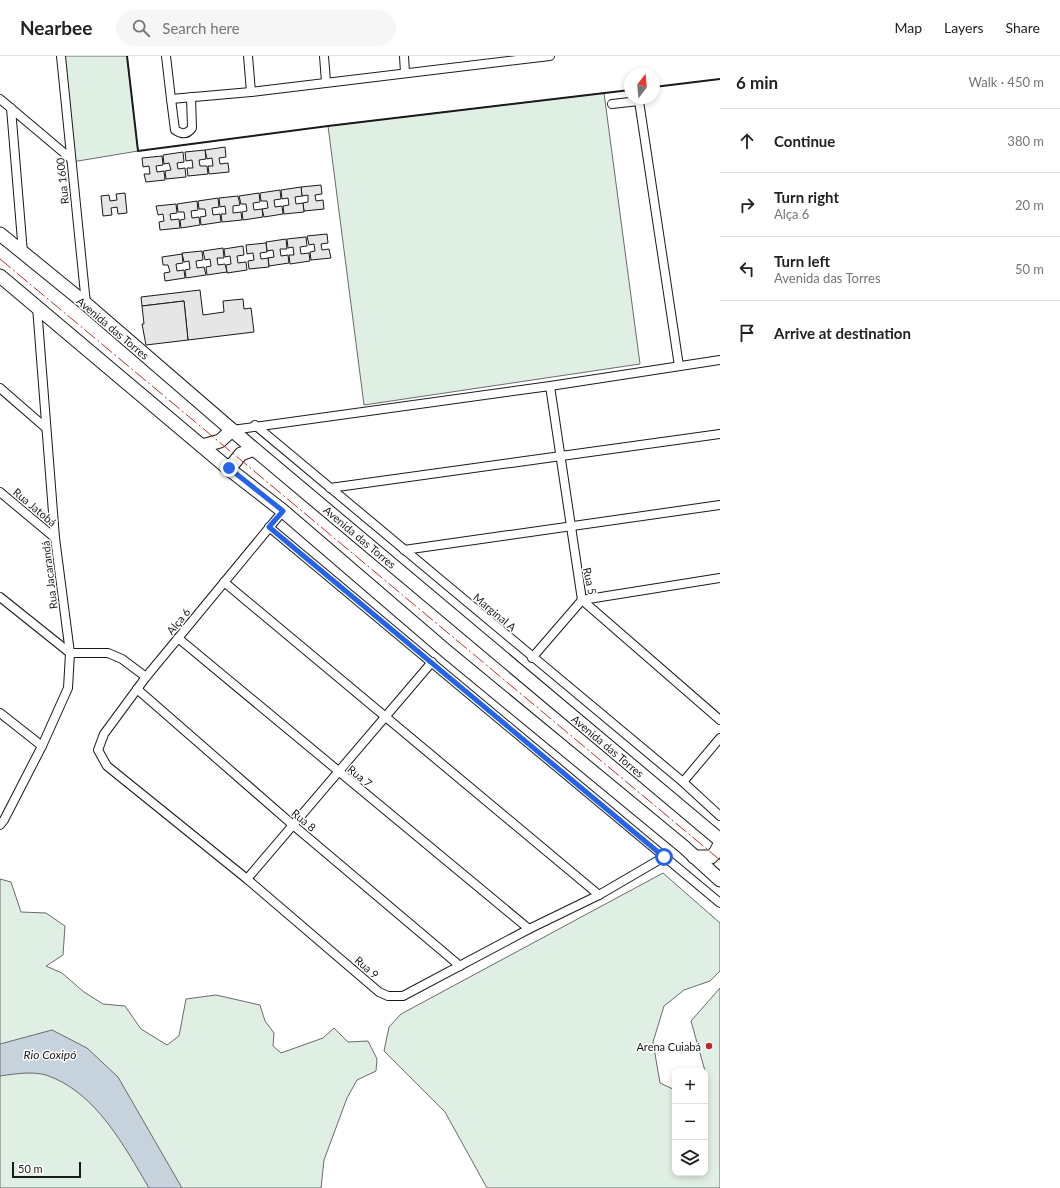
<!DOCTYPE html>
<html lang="en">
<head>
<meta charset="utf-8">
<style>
	body { margin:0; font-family:Lato,sans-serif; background:#f6f6f6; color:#202124 }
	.controls { position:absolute; right:12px; bottom:12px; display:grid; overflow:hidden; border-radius:8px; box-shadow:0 2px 6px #0003 }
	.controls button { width:36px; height:36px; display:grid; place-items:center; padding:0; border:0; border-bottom:1px solid #e0e0e0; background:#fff; color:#202124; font:20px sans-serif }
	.compass { position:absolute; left:624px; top:12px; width:36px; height:36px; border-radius:50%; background:#fff; box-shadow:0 2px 6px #0003; rotate:16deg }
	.scale { position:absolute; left:12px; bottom:10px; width:69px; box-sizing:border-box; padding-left:4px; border:2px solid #1a1a1a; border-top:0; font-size:11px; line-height:14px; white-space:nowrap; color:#1a1a1a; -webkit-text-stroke:3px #fff; paint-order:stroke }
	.stop { position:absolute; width:12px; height:12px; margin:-9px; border:3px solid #2563eb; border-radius:50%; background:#fff }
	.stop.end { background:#2563eb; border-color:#fff; box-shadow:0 1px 4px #0008 }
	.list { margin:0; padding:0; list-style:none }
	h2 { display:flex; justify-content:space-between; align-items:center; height:52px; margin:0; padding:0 16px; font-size:17px }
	h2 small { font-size:13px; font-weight:400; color:#757577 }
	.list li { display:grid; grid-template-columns:26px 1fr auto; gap:12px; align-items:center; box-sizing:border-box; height:64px; padding:0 16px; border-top:1px solid #e0e0e0 }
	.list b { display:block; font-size:15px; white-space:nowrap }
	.list p { margin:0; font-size:13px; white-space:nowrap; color:#757577 }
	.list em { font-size:13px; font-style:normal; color:#757577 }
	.icon { flex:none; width:22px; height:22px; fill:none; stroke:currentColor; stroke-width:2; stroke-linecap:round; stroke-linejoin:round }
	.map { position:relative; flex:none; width:720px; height:1132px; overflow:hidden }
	header { display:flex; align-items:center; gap:24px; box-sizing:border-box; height:56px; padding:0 20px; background:#fff; border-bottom:1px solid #e0e0e0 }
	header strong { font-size:19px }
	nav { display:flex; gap:22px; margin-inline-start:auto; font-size:14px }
	.search { width:280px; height:36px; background:#f6f6f6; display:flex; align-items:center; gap:10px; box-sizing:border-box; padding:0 14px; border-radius:22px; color:#757577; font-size:15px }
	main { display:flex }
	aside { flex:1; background:#fff }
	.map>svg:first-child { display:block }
</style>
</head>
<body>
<header>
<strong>Nearbee</strong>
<div class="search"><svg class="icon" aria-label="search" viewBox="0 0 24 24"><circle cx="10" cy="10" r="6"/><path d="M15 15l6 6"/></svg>Search here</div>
<nav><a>Map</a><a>Layers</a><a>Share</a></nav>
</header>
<main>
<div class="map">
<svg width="720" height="1132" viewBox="0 0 720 1132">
	<rect width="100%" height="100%" fill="#fff"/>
	<g fill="#e0efe3" stroke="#6a6a6a">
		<polygon points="62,0 127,0 138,95 72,106"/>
		<polygon points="604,37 640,308 364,349 328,70"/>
		<polygon points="663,817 720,867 720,915 710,925 684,934 664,950 653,986 660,1027 675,1034 675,1117 705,1117 705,1015 691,965 720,932 720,1132 487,1132 445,1056 384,995 389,971 401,958"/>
		<polygon points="0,823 11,826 21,856 46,857 65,870 63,899 46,910 62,917 84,936 103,948 125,950 141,973 167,989 179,980 186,943 216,939 260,949 265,965 274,977 273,990 281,997 323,982 334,972 348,986 368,985 377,1003 376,1015 357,1024 347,1042 324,1104 321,1132 0,1132"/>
	</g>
	<path fill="#c6d2dc" stroke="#6a6a6a" d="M52 974 87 992 118 1021 182 1132H149C124 1090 96 1036 46 1019 32 1015 14 1018 0 1020V988Z"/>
	<g fill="#e6e6e6" stroke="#1a1a1a">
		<polygon points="225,91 226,101 219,102 220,108 228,107 229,116 209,118 208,110 213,110 212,102 207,103 205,94"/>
		<polygon points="205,94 206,103 199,104 200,110 207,110 208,118 188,120 187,112 193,112 192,104 186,105 185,96"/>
		<polygon points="183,96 184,106 177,107 178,113 185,112 186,121 166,123 165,115 171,114 169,107 164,108 163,99"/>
		<polygon points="162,100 163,109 156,110 157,116 164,115 165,124 146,126 144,118 150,118 149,110 143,111 142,102"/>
		<polygon points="321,129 322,138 315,139 316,145 323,144 324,153 304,155 303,147 308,146 308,139 302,140 301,131"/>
		<polygon points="301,131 302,140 295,141 296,148 303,147 304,156 284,158 283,150 289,149 288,142 282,143 281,134"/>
		<polygon points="280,134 281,143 274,144 275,151 282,150 283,158 264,161 262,153 268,152 267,145 261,145 260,137"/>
		<polygon points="125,137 127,157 118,158 117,151 111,152 112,159 103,160 101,140 109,139 110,145 117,144 116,138"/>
		<polygon points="259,137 260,146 253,147 254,154 262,153 263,161 243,164 242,156 247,155 246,148 241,148 239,140"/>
		<polygon points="238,140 240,149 233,150 233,157 241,156 242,164 222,166 221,158 226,158 225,150 220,151 219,142"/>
		<polygon points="218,142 219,151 212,152 213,159 220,158 221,166 201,169 200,161 206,160 205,153 199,153 198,145"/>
		<polygon points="197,145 198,154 191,155 192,162 199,161 200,169 181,172 180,164 185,163 184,156 178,156 177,148"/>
		<polygon points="176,148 177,157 170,158 171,164 179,163 180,172 160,174 159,166 164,165 163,158 158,159 156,150"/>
		<polygon points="327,178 328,187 321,188 322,194 329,193 331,202 311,204 310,196 315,195 314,188 309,189 307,180"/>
		<polygon points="306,181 307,190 300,191 301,198 309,197 310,205 290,208 289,199 294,199 293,191 288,192 287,183"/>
		<polygon points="286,183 287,193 280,193 281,200 288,199 289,207 269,210 268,202 274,201 273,194 267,195 266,186"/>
		<polygon points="266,187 267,196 260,197 261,203 268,202 269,211 249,213 248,205 254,204 253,197 247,198 246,189"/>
		<polygon points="243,190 244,199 237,200 238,207 246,206 247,214 227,217 226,209 231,208 230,200 225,201 224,193"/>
		<polygon points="223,192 224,202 217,202 218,209 225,208 227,216 207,219 206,211 211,210 210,203 205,204 203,195"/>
		<polygon points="202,195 203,204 196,205 197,212 204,211 206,219 186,222 185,214 190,213 189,205 184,206 182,197"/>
		<polygon points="182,198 183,207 176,208 177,215 184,214 185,222 165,225 164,217 170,216 168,209 163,209 162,201"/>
		<polygon points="200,234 203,259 224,256 223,245 243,243 244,253 251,252 254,276 188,284 184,245 142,250 141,241"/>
		<polygon points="184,245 188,284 146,289 142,268 144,268 142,250"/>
	</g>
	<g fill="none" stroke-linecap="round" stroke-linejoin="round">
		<defs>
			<g id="street">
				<polyline points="61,0 86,248"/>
				<polyline points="166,0 171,43 251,36 550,0"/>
				<polyline points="248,0 251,36"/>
				<polyline points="324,0 326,26"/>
				<polyline points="404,0 405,17"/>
				<polyline points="0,43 70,102"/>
				<path d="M171 43 175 74C181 78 187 79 192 72L191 41"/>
				<polyline points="612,48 639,45 679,310"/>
				<polyline points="11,52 23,197"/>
				<polyline points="550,330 582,544 720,664"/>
				<polyline points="0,332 46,372"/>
				<polyline points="255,369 683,726 720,760"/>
				<polyline points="232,374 550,330 720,304"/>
				<polyline points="330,432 720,378"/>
				<polyline points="0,436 55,482"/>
				<polyline points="283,455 146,621 104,678 98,694 107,710 247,823 379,936 388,940 403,940 529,873 599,839 664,801"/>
				<polyline points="269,471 720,847"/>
				<polyline points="404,494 720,449"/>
				<polyline points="224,526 599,839"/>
				<polyline points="0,541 70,597 108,597 122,603 146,621"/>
				<polyline points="178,582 529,873"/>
				<polyline points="532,602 582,544 720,522"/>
				<polyline points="137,633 293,769 460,910"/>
				<polyline points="0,657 42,690"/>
				<polyline points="683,726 720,682"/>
				<polyline points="0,769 4,764 42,690 68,632 70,597 55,482 37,251"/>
				<polyline points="247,823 432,606"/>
			</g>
			<g id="primary">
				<polyline points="0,178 86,248 254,393 720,784"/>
				<polyline points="0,220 229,413 283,455 446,595 684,791 720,824"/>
				<polyline points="202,390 220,385 232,374"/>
				<polyline points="229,413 241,398 254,393"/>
				<polyline points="694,801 711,801 716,796 720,788"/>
			</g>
		</defs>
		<use href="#street" stroke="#1a1a1a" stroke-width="10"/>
		<use href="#primary" stroke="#1a1a1a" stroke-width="15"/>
		<use href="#street" stroke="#fff" stroke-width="8"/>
		<use href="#primary" stroke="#fff" stroke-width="13"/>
		<g stroke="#1a1a1a" stroke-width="2">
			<polyline points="127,0 138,95 328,70 630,34"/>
			<polyline points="654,31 720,23"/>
		</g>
		<polyline stroke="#c62828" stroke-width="1" stroke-dasharray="14 3 2 3" stroke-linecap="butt" points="0,203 720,804"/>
	</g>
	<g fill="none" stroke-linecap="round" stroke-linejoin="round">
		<polyline stroke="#2563eb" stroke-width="5" points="229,412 283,455 269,471 664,801"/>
	</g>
	<circle fill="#c62828" stroke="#fff" stroke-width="1.5" cx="709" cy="990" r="4"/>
	<g text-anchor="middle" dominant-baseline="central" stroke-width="3" stroke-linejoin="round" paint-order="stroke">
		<g font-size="11" fill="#1a1a1a" stroke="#fff">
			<text transform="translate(62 125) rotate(-96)">Rua 1600</text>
			<text transform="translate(113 272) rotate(40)">Avenida das Torres</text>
			<text transform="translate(35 451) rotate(40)">Rua Jatobá</text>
			<text transform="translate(360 481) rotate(40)">Avenida das Torres</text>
			<text transform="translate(49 519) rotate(-97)">Rua Jacarandá</text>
			<text transform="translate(590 525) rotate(78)">Rua 5</text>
			<text transform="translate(495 556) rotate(40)">Marginal A</text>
			<text transform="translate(178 565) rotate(-51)">Alça 6</text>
			<text transform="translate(608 690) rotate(40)">Avenida das Torres</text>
			<text transform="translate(360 720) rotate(39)">Rua 7</text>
			<text transform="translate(304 764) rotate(40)">Rua 8</text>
			<text transform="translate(367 911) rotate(41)">Rua 9</text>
		</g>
		<g font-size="11" fill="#1a1a1a" stroke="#fff" text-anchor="end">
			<text x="701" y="990">Arena Cuiabá</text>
		</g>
		<g font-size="12" font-style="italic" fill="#1a1a1a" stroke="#fff">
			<text x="50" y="998">Rio Coxipó</text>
		</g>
	</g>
</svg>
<div class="controls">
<button>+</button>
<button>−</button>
<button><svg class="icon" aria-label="layers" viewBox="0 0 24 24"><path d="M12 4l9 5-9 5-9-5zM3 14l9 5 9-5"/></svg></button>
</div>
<svg class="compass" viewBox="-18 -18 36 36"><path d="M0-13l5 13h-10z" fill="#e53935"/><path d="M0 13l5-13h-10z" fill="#757577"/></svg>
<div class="scale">50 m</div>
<div class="stop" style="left:664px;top:801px"></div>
<div class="stop end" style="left:229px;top:412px"></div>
</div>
<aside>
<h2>6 min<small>Walk · 450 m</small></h2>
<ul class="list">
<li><svg class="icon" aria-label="ahead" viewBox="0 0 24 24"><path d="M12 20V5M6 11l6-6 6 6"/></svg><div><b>Continue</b></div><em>380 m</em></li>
<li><svg class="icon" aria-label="right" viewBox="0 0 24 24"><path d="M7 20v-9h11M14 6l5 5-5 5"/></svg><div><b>Turn right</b><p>Alça 6</p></div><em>20 m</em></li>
<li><svg class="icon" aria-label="left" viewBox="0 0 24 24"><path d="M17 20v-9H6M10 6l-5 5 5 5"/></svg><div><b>Turn left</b><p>Avenida das Torres</p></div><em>50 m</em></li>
<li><svg class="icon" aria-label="arrive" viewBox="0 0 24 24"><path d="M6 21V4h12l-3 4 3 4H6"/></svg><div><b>Arrive at destination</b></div></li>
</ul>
</aside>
</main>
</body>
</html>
